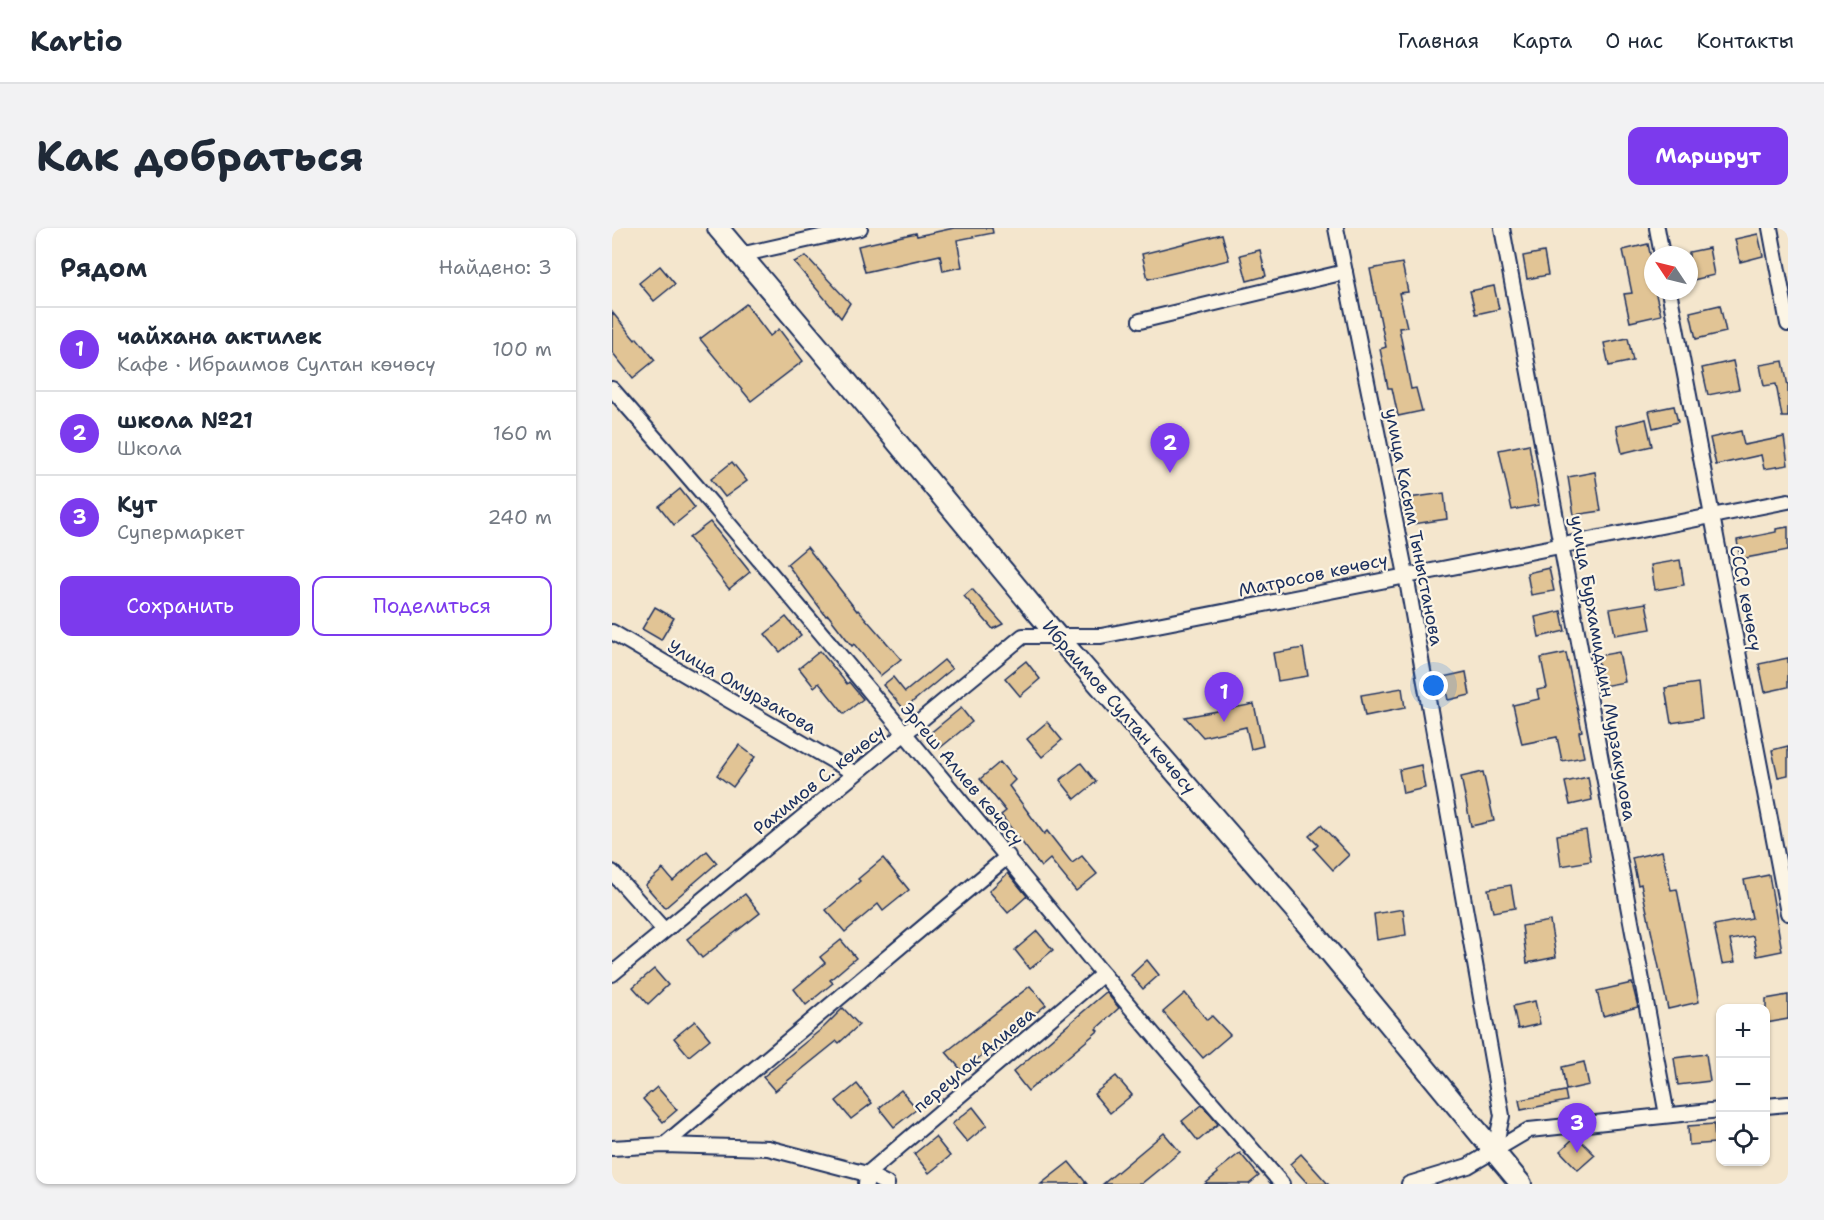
<!DOCTYPE html>
<html lang="ru">
<head>
<meta charset="utf-8">
<style>
	body { margin:0; font-family:"Shantell Sans",sans-serif; background:#f2f2f3; color:#1f2937 }
	.controls { position:absolute; right:18px; bottom:18px; display:grid; overflow:hidden; border-radius:12px; box-shadow:0 2px 4px #0004 }
	.controls button { width:54px; height:54px; display:grid; place-items:center; padding:0; border:0; border-bottom:2px solid #e0e1e3; background:#fff; color:#1f2937; font:30px sans-serif }
	.compass { position:absolute; left:1032px; top:18px; width:54px; height:54px; border-radius:50%; background:#fff; box-shadow:0 2px 4px #0004; rotate:305deg }
	.you { position:absolute; left:822px; top:458px; width:21px; height:21px; margin:-15px; border:4px solid #fff; border-radius:50%; background:#1a73e8; box-shadow:0 0 0 9px #1a73e833 }
	.badge { display:grid; place-items:center; width:39px; height:39px; border-radius:50%; background:#7c3aed; color:#fff; font-size:20px; font-weight:700 }
	.pin { position:absolute; translate:-50% -50px; filter:drop-shadow(0 2px 3px #0008) }
	.pin::after { content:''; position:absolute; top:32px; width:21px; height:18px; background:inherit; clip-path:polygon(0 0,100% 0,50% 100%) }
	.list { margin:0; padding:0; list-style:none }
	h2 { display:flex; justify-content:space-between; align-items:center; height:78px; margin:0; padding:0 24px; font-size:26px }
	h2 small { font-size:20px; font-weight:400; color:#747a83 }
	.list li { display:grid; grid-template-columns:39px 1fr auto; gap:18px; align-items:center; box-sizing:border-box; height:84px; padding:0 24px; border-top:2px solid #e0e1e3 }
	.list b { display:block; font-size:22px; white-space:nowrap }
	.list p { margin:0; font-size:20px; white-space:nowrap; color:#747a83 }
	.list em { font-size:20px; font-style:normal; color:#747a83 }
	.actions { display:flex; gap:12px; padding:18px 24px }
	.actions a { flex:1; padding:14px 0; border:2px solid #7c3aed; border-radius:12px; text-align:center; font-size:21px; color:#7c3aed }
	.actions .main { background:#7c3aed; color:#fff }
	.icon { flex:none; width:33px; height:33px; fill:none; stroke:currentColor; stroke-width:2; stroke-linecap:round; stroke-linejoin:round }
	.map { position:relative; flex:none; width:1176px; height:956px; overflow:hidden; border-radius:12px }
	header { display:flex; align-items:center; gap:36px; box-sizing:border-box; height:84px; padding:0 30px; background:#fff; border-bottom:2px solid #e0e1e3 }
	header strong { font-size:28px }
	nav { display:flex; gap:33px; margin-inline-start:auto; font-size:21px }
	.intro { display:flex; align-items:center; justify-content:space-between; box-sizing:border-box; height:144px; padding:0 36px }
	h1 { margin:0; font-size:42px }
	.button { padding:15px 27px; border-radius:12px; background:#7c3aed; color:#fff; font-size:21px; font-weight:700 }
	main { display:flex; gap:36px; padding:0 36px }
	aside { flex:1; background:#fff; border-radius:12px; box-shadow:0 2px 4px #0004 }
	.map>svg:first-child { display:block }
</style>
</head>
<body>
<header>
<strong>Kartio</strong>
<nav><a>Главная</a><a>Карта</a><a>О нас</a><a>Контакты</a></nav>
</header>
<div class="intro"><h1>Как добраться</h1><a class="button">Маршрут</a></div>
<main>
<aside>
<h2>Рядом<small>Найдено: 3</small></h2>
<ul class="list">
<li><span class="badge">1</span><div><b>чайхана актилек</b><p>Кафе · Ибраимов Султан көчөсү</p></div><em>100 m</em></li>
<li><span class="badge">2</span><div><b>школа №21</b><p>Школа</p></div><em>160 m</em></li>
<li><span class="badge">3</span><div><b>Кут</b><p>Супермаркет</p></div><em>240 m</em></li>
</ul>
<div class="actions"><a class="main">Сохранить</a><a>Поделиться</a></div>
</aside>
<div class="map">
<svg width="1176" height="956" viewBox="0 0 1176 956">
	<rect width="100%" height="100%" fill="#f4e6cd"/>
	<filter id="ink" filterUnits="userSpaceOnUse"><feTurbulence type="fractalNoise" baseFrequency=".0167" numOctaves="2"/><feDisplacementMap in="SourceGraphic" scale="12" xChannelSelector="R" yChannelSelector="G"/><feConvolveMatrix kernelMatrix="1 2 1 2 8 2 1 2 1" color-interpolation-filters="sRGB"/></filter>
	<g filter="url(#ink)">
		<g fill="#e1c495" stroke="#1b2f5e" stroke-width="1.5">
			<polygon points="342,0 380,0 381,5 345,12 350,39 331,43 328,27 253,44 246,18 304,5 305,8"/>
			<polygon points="610,6 617,32 536,51 530,26"/>
			<polygon points="1146,6 1151,28 1128,34 1123,11"/>
			<polygon points="1036,16 1041,39 1041,63 1043,63 1049,87 1018,94 1012,66 1020,65 1011,22"/>
			<polygon points="1097,20 1102,47 1077,53 1077,24"/>
			<polygon points="648,22 654,48 635,53 628,27"/>
			<polygon points="932,24 936,47 915,51 911,28"/>
			<polygon points="194,28 238,75 229,90 182,34"/>
			<polygon points="790,35 796,64 787,65 795,99 787,100 799,161 804,160 810,183 786,188 780,160 776,160 768,121 774,119 758,41"/>
			<polygon points="48,38 63,56 42,73 27,55"/>
			<polygon points="882,58 887,81 864,86 858,63"/>
			<polygon points="134,76 158,108 167,101 191,133 139,173 88,111"/>
			<polygon points="1108,77 1114,104 1084,111 1078,84"/>
			<polygon points="0,84 23,112 25,110 43,132 21,150 0,124"/>
			<polygon points="1016,110 1021,133 997,138 992,115"/>
			<polygon points="1121,133 1127,161 1096,167 1090,140"/>
			<polygon points="1171,133 1176,158 1176,189 1170,189 1164,156 1152,158 1148,137"/>
			<polygon points="1062,178 1066,194 1041,200 1037,183"/>
			<polygon points="1034,191 1040,218 1010,225 1004,198"/>
			<polygon points="1129,203 1132,217 1172,209 1176,237 1152,241 1149,227 1104,237 1098,210"/>
			<polygon points="917,216 927,277 900,282 887,222"/>
			<polygon points="120,234 135,253 113,269 99,251"/>
			<polygon points="983,244 989,283 962,287 956,249"/>
			<polygon points="68,261 83,280 62,297 47,278"/>
			<polygon points="832,265 835,291 801,296 797,270"/>
			<polygon points="98,294 138,344 117,361 77,310"/>
			<polygon points="1176,299 1176,322 1128,331 1125,312 1164,304 1164,301"/>
			<polygon points="195,319 245,383 246,382 289,431 268,448 242,416 240,418 216,387 214,388 175,336"/>
			<polygon points="1068,332 1072,357 1043,362 1039,337"/>
			<polygon points="937,340 942,363 919,367 915,345"/>
			<polygon points="360,361 391,396 381,401 352,368"/>
			<polygon points="1034,375 1039,401 1003,407 998,381"/>
			<polygon points="43,379 62,390 49,412 30,401"/>
			<polygon points="949,383 953,403 927,409 923,389"/>
			<polygon points="174,389 189,407 168,424 153,406"/>
			<polygon points="691,420 696,448 666,453 661,425"/>
			<polygon points="208,423 235,456 237,454 251,471 232,486 207,455 202,459 187,440"/>
			<polygon points="1007,424 1013,454 991,458 985,428"/>
			<polygon points="954,425 970,503 967,504 972,529 950,533 945,509 910,516 901,477 927,471 925,462 935,460 929,430"/>
			<polygon points="1176,430 1176,459 1153,464 1147,436"/>
			<polygon points="332,432 340,441 292,481 271,457 281,449 293,464"/>
			<polygon points="414,433 428,451 408,468 393,450"/>
			<polygon points="854,444 858,467 836,472 831,449"/>
			<polygon points="1086,455 1090,490 1059,495 1053,460"/>
			<polygon points="790,460 793,480 753,488 749,467"/>
			<polygon points="642,476 651,518 639,521 634,499 591,509 573,489"/>
			<polygon points="349,480 360,494 328,520 317,506"/>
			<polygon points="435,494 450,512 430,529 415,511"/>
			<polygon points="127,517 143,529 121,559 105,547"/>
			<polygon points="1176,518 1176,547 1166,549 1160,522"/>
			<polygon points="388,534 403,552 397,558 432,606 435,603 460,635 470,628 485,646 464,663 438,631 429,639 389,587 394,583 368,551"/>
			<polygon points="469,535 484,554 463,571 448,552"/>
			<polygon points="809,537 813,560 791,565 787,542"/>
			<polygon points="871,544 882,593 859,598 849,549"/>
			<polygon points="976,549 980,572 958,577 953,554"/>
			<polygon points="709,597 737,627 721,642 702,621 706,617 697,608"/>
			<polygon points="974,602 979,633 949,638 945,607"/>
			<polygon points="95,623 105,635 53,680 33,657 51,641 61,653"/>
			<polygon points="1050,623 1059,662 1065,661 1087,774 1056,781 1029,656 1026,657 1020,630"/>
			<polygon points="271,630 297,662 271,683 266,676 233,704 214,682 248,653 246,651"/>
			<polygon points="396,645 415,668 396,685 377,663"/>
			<polygon points="1157,647 1170,723 1145,728 1141,708 1118,712 1123,734 1110,736 1102,697 1140,690 1132,652"/>
			<polygon points="899,657 903,680 881,684 876,661"/>
			<polygon points="133,666 148,685 90,730 75,711"/>
			<polygon points="791,681 794,707 765,712 762,686"/>
			<polygon points="938,693 944,729 915,735 910,698"/>
			<polygon points="425,703 441,722 418,741 403,722"/>
			<polygon points="229,712 244,730 218,752 221,755 194,777 182,761 213,735 208,729"/>
			<polygon points="535,732 547,747 531,761 519,747"/>
			<polygon points="42,741 56,757 36,776 21,759"/>
			<polygon points="1020,755 1026,779 991,788 985,763"/>
			<polygon points="418,758 434,777 350,843 334,824"/>
			<polygon points="494,764 507,780 484,801 486,803 416,863 401,844"/>
			<polygon points="573,765 595,792 600,788 618,807 591,830 551,784"/>
			<polygon points="1176,767 1176,791 1154,795 1154,771"/>
			<polygon points="923,773 928,796 906,801 901,778"/>
			<polygon points="231,780 247,797 227,815 225,813 163,863 151,849 212,799"/>
			<polygon points="83,793 98,811 77,828 62,810"/>
			<polygon points="1094,826 1098,853 1066,857 1062,830"/>
			<polygon points="972,834 977,857 954,862 950,839"/>
			<polygon points="504,848 520,867 498,885 482,866"/>
			<polygon points="245,856 260,875 239,891 224,873"/>
			<polygon points="45,859 65,882 51,894 31,871"/>
			<polygon points="289,862 305,881 282,899 267,880"/>
			<polygon points="953,863 955,873 909,882 907,872"/>
			<polygon points="590,877 606,896 586,913 570,893"/>
			<polygon points="361,879 375,897 355,914 340,896"/>
			<polygon points="1102,896 1103,915 1077,917 1076,898"/>
			<polygon points="552,905 568,924 529,956 491,956"/>
			<polygon points="964,908 983,927 966,942 948,923"/>
			<polygon points="323,909 338,928 317,945 302,926"/>
			<polygon points="628,925 647,948 637,956 593,956 606,945 605,943"/>
			<polygon points="689,926 716,956 696,956 678,936"/>
			<polygon points="457,934 475,956 429,956"/>
		</g>
		<g fill="none" stroke-linecap="round" stroke-linejoin="round">
			<defs>
				<g id="minor">
					<polyline points="724,0 794,347 890,888 882,924"/>
					<polyline points="890,0 1055,887"/>
					<polyline points="1045,0 1050,27"/>
					<polyline points="1158,0 1176,96"/>
					<polyline points="128,27 248,0"/>
					<polyline points="1057,63 1176,685"/>
					<polyline points="528,93 733,44"/>
					<path d="M0 161C168 352 329 549 490 745 549 817 610 886 670 956"/>
					<polyline points="0,404 242,545"/>
					<polyline points="0,644 52,702"/>
					<polyline points="0,746 411,408 489,408 1176,273"/>
					<polyline points="1154,878 1176,876"/>
					<polyline points="52,917 396,628"/>
					<polyline points="0,920 52,917 156,920 255,946 275,956"/>
					<polyline points="254,956 255,946 491,746"/>
					<polyline points="797,956 856,938 917,902 1108,882"/>
				</g>
				<polyline id="secondary" points="106,0 209,122 445,408 683,682 909,956"/>
			</defs>
			<use href="#minor" stroke="#1b2f5e" stroke-width="18"/>
			<use href="#secondary" stroke="#1b2f5e" stroke-width="24"/>
			<use href="#minor" stroke="#fcf5e5" stroke-width="14"/>
			<use href="#secondary" stroke="#fcf5e5" stroke-width="20"/>
		</g>
	</g>
	<g text-anchor="middle" dominant-baseline="central" stroke-width="4.5" stroke-linejoin="round" paint-order="stroke">
		<g font-size="18" fill="#1b2f5e" stroke="#fcf5e5">
			<text transform="translate(802 299) rotate(79)">улица Касым Тыныстанова</text>
			<text transform="translate(701 347) rotate(-12)">Матросов көчөсү</text>
			<text transform="translate(1134 370) rotate(79)">СССР көчөсү</text>
			<text transform="translate(991 440) rotate(80)">улица Бурхамиддин Мурзакулова</text>
			<text transform="translate(130 459) rotate(30)">Улица Омурзакова</text>
			<text transform="translate(507 479) rotate(49)">Ибраимов Султан көчөсү</text>
			<text transform="translate(350 546) rotate(50)">Эргеш Алиев көчөсү</text>
			<text transform="translate(207 552) rotate(-39)">Рахимов С. көчөсү</text>
			<text transform="translate(362 832) rotate(-40)">переулок Алиева</text>
		</g>
	</g>
</svg>
<div class="controls">
<button>+</button>
<button>−</button>
<button><svg class="icon" aria-label="locate" viewBox="0 0 24 24"><circle cx="12" cy="12" r="6"/><path d="M12 2v4M12 18v4M2 12h4M18 12h4"/></svg></button>
</div>
<svg class="compass" viewBox="-18 -18 36 36"><path d="M0-13l5 13h-10z" fill="#e53935"/><path d="M0 13l5-13h-10z" fill="#747a83"/></svg>
<div class="you"></div>
<div class="pin badge" style="left:612px;top:494px">1</div>
<div class="pin badge" style="left:558px;top:245px">2</div>
<div class="pin badge" style="left:965px;top:925px">3</div>
</div>
</main>
</body>
</html>
